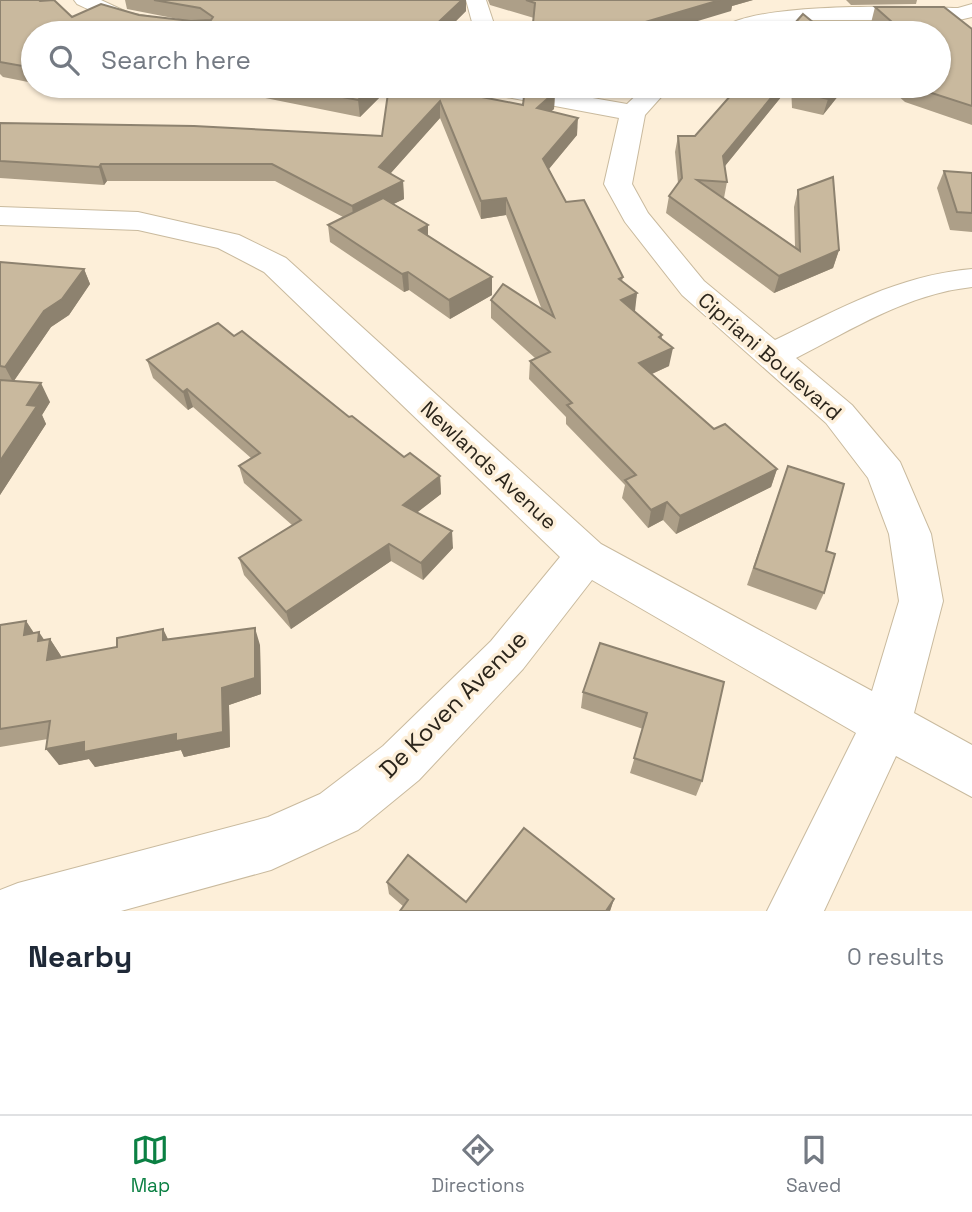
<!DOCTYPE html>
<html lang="en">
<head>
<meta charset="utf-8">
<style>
	body { margin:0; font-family:"Space Grotesk",sans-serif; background:#f6f6f7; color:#1f2937 }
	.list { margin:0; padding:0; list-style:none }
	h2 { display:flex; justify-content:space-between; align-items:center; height:91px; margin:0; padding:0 28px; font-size:30px }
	h2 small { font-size:23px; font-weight:400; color:#747a83 }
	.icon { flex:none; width:38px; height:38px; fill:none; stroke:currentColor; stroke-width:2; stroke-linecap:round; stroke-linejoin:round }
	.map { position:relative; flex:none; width:972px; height:911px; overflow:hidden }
	.search { position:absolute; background:#fff; box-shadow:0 2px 5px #0004; left:21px; right:21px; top:21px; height:77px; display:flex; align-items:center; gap:18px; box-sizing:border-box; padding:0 24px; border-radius:38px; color:#747a83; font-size:26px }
	.sheet { height:203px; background:#fff }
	nav { display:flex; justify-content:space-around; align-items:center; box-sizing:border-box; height:98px; border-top:2px solid #e0e1e3; background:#fff; font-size:19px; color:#747a83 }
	nav a { display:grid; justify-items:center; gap:4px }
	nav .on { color:#0b8043 }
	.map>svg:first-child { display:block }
</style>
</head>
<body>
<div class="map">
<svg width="972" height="911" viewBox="0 0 972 911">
	<rect width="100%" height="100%" fill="#fdefd9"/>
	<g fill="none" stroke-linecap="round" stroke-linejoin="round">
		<defs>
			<g id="minor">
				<path d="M74 0H101L129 13 203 26 214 33C162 35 123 26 77 4Z"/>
				<polygon points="466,0 486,0 497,33 475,33"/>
				<path d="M972 4V17L959 20H812L748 33H717C741 0 915 7 958 8Z"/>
				<path d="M473 86H524L627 104 646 86H671L645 115 632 184 648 213 704 281 775 340C839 309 899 275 972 269V287C907 294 853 329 796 358L852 405 900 462 931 534 943 601 914 713 972 745V797L896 756 824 911H767L856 733 592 580 523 669 419 780 358 830 271 870 121 911H0V890L18 883 268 817 320 794 383 746 491 641 560 557 264 272 218 248 138 230 0 225V207L138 212 239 235 286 258 601 544 872 691 899 601 889 534 868 478 826 423 682 295 625 222 604 184 619 118 485 93 476 91Z"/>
			</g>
		</defs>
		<use href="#minor" stroke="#c9ba9e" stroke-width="2"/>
		<use href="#minor" fill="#fff" fill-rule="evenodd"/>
	</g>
	<g fill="#ad9f88">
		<polygon points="0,0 40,1 72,17 139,15 183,20 127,9 125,0 466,0 466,11 444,33 33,33 33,83 3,77 0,74"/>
		<polygon points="488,0 753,0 732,6 731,11 534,18 490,5"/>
		<polygon points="846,0 917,0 916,4 851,5"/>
		<polygon points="875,7 972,29 972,125 905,102 887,86 939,86 871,23"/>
		<polygon points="205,86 425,86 523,105 555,92 554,109 551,111 577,135 549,169 566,202 623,277 622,281 637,293 634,311 662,335 662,339 669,366 652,374 714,429 777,469 771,487 676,534 663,520 648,528 622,498 625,485 566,424 566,417 529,379 530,361 535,358 491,318 491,300 542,310 506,215 481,219 440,118 390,174 403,181 404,199 393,204 428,225 428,236 492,277 492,295 450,319 409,290 404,292 330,242 328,225 343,217 275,181 107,181 104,185 0,178 0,123 382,136 389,88 360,117"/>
		<polygon points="538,86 577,86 577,89 573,92"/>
		<polygon points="711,86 790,86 725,166 727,182 724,198 795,247 794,207 798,190 839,250 833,268 774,293 666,213 669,196 678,183 675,152 678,136 695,136 732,94 711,89"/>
		<polygon points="791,86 846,86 823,115 792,108"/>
		<polygon points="944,171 972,173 972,232 950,230 937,188"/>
		<polygon points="0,262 84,269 90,284 69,315 51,327 14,381 50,402 42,415 46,424 0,495"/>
		<polygon points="234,336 404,457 440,476 441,494 417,512 453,548 423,580 391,561 291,629 244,575 239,558 292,525 244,483 239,466 251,458 193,407 188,410 153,378 147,360"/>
		<polygon points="788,466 824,593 816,610 747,585"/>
		<polygon points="26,621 34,633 44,640 50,639 61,656 60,658 117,647 163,629 168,639 260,645 261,694 229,705 230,747 184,757 181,750 95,767 89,759 59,765 48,739 0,747 0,625"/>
		<polygon points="600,643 702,781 696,796 630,773 643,729 581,708 583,692"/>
		<polygon points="387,882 466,902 614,899 610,911 400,911 404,907 389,894"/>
	</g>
	<g fill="#8d826f">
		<polygon points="462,0 466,0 466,11 444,33 427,33"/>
		<polygon points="720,0 753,0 732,6 731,11 658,33 608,33"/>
		<polygon points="33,64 33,82 28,67"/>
		<polygon points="373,86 391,86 360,117 358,100"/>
		<polygon points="574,86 577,86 577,89 573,92"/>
		<polygon points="781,86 790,86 720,172 723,156"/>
		<polygon points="838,86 846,86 823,115 828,99"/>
		<polygon points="555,92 554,109 536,124 537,108"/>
		<polygon points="440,101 440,118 381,184 379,167"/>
		<polygon points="578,118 577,135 543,176 543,159"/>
		<polygon points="101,164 107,181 104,185 99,167"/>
		<polygon points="403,181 404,199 354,223 352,206"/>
		<polygon points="506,198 506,215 481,219 481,201"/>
		<polygon points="428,225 428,243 419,230"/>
		<polygon points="839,250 833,268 774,293 779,276"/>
		<polygon points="84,269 90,284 69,315 51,327 13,382 5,367 44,311"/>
		<polygon points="408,272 409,290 404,292 402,274"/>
		<polygon points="492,277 492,295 450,319 449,300"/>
		<polygon points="637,293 635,311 618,318 621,300"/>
		<polygon points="673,348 669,366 636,381 639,363"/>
		<polygon points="41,383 50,402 42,415 46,424 0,495 0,461 27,405"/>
		<polygon points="187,389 193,407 188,410 183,392"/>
		<polygon points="777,469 771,487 676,534 680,516"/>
		<polygon points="440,476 441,494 405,522 403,505"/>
		<polygon points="667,502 663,520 648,528 651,510"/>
		<polygon points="452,531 453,548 423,580 421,563"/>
		<polygon points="389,544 391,561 291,629 286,612"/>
		<polygon points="26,621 37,638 24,635"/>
		<polygon points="255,628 260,645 261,694 229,705 230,747 184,757 181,750 95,767 89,759 59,765 46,749 222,688"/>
		<polygon points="163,629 171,646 163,640"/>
		<polygon points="39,632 49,647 50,639 61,656 58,677 47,660 38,641"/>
		<polygon points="614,899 610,911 606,911"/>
	</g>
	<g fill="#c9b99e" stroke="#8d826f" stroke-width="2">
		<polygon points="0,0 39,0 40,1 54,0 72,17 101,4 139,15 191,21 211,20 213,17 200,8 154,0 462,0 427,33 33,33 33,64 28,67 0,62"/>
		<polygon points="526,0 720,0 608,33 532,33 535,3"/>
		<polygon points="875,7 944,7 972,29 972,106 910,86 939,86 939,33 876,33 901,30"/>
		<polygon points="803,14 825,32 824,33 786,33"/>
		<polygon points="284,86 373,86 358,100"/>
		<polygon points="389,86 425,86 523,105 525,87 555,92 537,108 578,118 543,159 566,202 584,200 623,277 619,279 637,293 621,300 662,335 659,337 673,348 639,363 714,429 725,424 777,469 680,516 667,502 651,510 625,480 636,475 567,405 572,403 530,361 550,352 491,300 503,284 554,317 506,198 481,201 440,101 379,167 403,181 352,206 272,164 101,164 99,167 0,161 0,123 194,126 382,136"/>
		<polygon points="739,86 781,86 723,156 727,182 697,180 800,251 798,190 833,177 839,250 779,276 669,196 682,178 678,136 695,136"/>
		<polygon points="795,86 838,86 828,99 796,92"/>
		<polygon points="944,171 972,173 972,213 957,212"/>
		<polygon points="383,198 428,225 419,230 492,277 449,300 408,272 402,274 328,225"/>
		<polygon points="0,262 84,269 62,299 44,311 5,367 0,366"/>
		<polygon points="218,323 234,336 242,331 349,417 352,416 404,457 410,453 440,476 403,505 452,531 421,563 389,544 286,612 239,558 301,520 239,466 260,453 187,389 183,392 147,360"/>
		<polygon points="0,380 41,383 27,405 37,406 0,461"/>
		<polygon points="788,466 844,484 826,551 835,554 824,593 754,568"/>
		<polygon points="26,621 24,635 39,632 38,641 50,639 47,660 117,647 117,638 163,629 163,640 255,628 255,678 222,688 223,732 176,741 176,734 84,752 84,742 46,749 50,721 0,729 0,625"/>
		<polygon points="600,643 724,682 702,781 634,758 647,713 583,692"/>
		<polygon points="524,828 614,899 606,911 400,911 408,900 387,882 408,855 466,902"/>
	</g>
	<g text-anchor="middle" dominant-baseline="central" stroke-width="7" stroke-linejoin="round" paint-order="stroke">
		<g font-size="21" fill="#2b251b" stroke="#fdefd9">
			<text transform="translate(770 356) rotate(41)">Cipriani Boulevard</text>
			<text transform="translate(489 465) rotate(43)">Newlands Avenue</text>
		</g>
		<g font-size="24" fill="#2b251b" stroke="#fdefd9">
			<text transform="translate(453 704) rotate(-45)">De Koven Avenue</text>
		</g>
	</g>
</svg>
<div class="search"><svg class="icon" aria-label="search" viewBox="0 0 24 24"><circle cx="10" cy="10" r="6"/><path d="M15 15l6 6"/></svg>Search here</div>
</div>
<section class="sheet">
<h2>Nearby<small>0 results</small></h2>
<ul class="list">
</ul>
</section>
<nav>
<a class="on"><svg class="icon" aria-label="map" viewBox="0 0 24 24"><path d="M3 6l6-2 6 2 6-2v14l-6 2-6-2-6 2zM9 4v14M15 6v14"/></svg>Map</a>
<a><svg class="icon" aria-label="directions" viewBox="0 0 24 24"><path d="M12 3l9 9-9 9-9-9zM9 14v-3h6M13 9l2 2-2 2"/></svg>Directions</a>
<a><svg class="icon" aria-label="saved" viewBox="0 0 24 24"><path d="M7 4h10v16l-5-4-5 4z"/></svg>Saved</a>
</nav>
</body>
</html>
